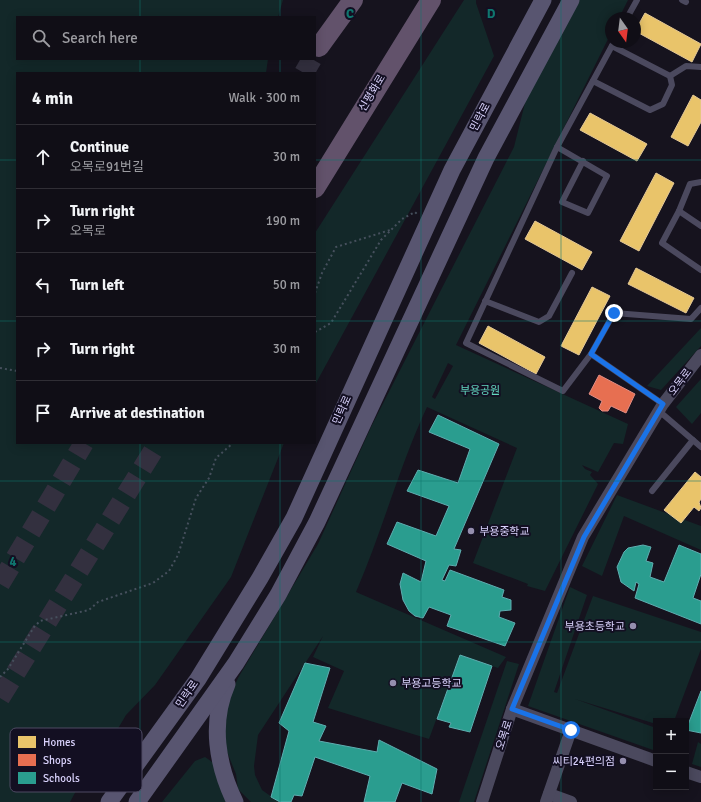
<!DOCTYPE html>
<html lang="en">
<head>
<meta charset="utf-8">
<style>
	body { margin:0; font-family:Signika,"Noto Sans KR",sans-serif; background:#19171f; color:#f1f3f6 }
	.controls { position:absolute; right:12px; bottom:12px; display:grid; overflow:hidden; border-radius:0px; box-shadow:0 2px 10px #0003 }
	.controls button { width:36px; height:36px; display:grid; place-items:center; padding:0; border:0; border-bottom:1px solid #302e35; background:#100e16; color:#f1f3f6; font:20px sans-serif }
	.compass { position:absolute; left:605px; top:12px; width:36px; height:36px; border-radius:50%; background:#100e16; box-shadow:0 2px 10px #0003; rotate:166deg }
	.stop { position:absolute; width:12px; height:12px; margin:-9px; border:3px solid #1a73e8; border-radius:50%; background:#fff }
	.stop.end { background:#1a73e8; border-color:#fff; box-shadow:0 1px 4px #0008 }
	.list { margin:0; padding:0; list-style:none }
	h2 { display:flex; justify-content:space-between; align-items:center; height:52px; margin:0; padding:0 16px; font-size:17px }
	h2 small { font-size:13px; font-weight:400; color:#9c9ca1 }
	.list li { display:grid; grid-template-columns:26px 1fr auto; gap:12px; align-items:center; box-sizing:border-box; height:64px; padding:0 16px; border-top:1px solid #302e35 }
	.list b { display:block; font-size:15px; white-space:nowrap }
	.list p { margin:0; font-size:13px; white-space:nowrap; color:#9c9ca1 }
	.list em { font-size:13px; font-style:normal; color:#9c9ca1 }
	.icon { flex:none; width:22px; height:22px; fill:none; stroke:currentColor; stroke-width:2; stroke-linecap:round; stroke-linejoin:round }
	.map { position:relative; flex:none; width:701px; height:802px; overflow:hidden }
	.search { position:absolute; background:#100e16; box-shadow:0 2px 10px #0003; left:16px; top:16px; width:300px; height:44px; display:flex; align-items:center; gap:10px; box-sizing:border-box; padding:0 14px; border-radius:0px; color:#9c9ca1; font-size:15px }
	.panel { position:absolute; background:#100e16; box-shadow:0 2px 10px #0003; left:16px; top:72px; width:300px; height:372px; border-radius:0px }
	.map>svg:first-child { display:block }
</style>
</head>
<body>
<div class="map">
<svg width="701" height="802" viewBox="0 0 701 802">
	<rect width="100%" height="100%" fill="#16131e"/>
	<g fill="#132829" fill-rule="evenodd">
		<polygon points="0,0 283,0 278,17 17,17 17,59 268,59 266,73 17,73 17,443 284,443 231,577 155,685 126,715 106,749 88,769 70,802 0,802"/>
		<polygon points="464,0 476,0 476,3 494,56 315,385 315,233"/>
		<path d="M578 0H628L619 18H611V33L456 345 628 424 623 444 614 443 598 472 582 465 585 469 592 472 590 475 598 484 545 591 527 586 528 584 473 563 517 448 427 407C399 467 382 532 356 592L506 657 498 668 460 655 429 739 328 708 344 671 313 657 323 636 258 735 254 766 255 775 262 790 279 802H251L238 789 236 774 225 747V708L238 678 318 544 371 427 514 147 526 99ZM448 363 453 366 435 399 432 397Z"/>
		<polygon points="701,328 701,346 661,390 647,386"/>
		<polygon points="701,379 701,413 692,424 676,407"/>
		<polygon points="617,495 701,526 701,550 624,516 602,576 582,566"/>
		<polygon points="570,587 587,595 554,692 557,693 593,596 701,632 701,649 674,721 656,721 656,724 575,699 656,728 656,751 528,706"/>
		<polygon points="507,661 519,664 474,802 459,802"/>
		<polygon points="698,742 701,744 701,767 692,764"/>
		<polygon points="205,757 215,764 243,802 162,802 195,761"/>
	</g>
	<g fill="#e9c46a" stroke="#e4c896">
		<polygon points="645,13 701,44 692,62 635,31"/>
		<polygon points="693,95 701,100 701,122 688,146 671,137"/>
		<polygon points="590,113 647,144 637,161 580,130"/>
		<polygon points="656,173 674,183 639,251 620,241"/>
		<polygon points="535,221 592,252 582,270 525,239"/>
		<polygon points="636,268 694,298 686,313 628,284"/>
		<polygon points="592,287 610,296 579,355 561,346"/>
		<polygon points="488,326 545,357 536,374 479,343"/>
		<polygon points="695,472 701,477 701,499 699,502 701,508 699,511 694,507 681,523 664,510"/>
	</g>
	<polygon fill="#e76f51" stroke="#e38d84" points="599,375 635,394 626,413 611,406 608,411 602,411 599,408 602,401 589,394"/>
	<g fill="#2a9d8f" stroke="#5eadb0">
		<polygon points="438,415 499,444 454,549 461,550 456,566 449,565 442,580 445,581 450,570 504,590 502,597 511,600 511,610 500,611 499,617 515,623 505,646 447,626 451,615 429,607 423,618 415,616 409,611 403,600 400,584 403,573 421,582 426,561 387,544 397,522 436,536 449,506 407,491 418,470 458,483 470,449 429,432"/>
		<polygon points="643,545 651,547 646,561 653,563 650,577 664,582 679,545 701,554 701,574 693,598 701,601 701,624 635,598 639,584 636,582 634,591 621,582 617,567 624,552 628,548"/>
		<polygon points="460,655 492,666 470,732 449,727 451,723 437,719"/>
		<polygon points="305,663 330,668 313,722 326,726 319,741 377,752 379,740 437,769 432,794 402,783 395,802 364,802 370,776 315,757 302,796 294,795 291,802 280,802 271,797 289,731 279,723"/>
		<polygon points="701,691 701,733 686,730"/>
	</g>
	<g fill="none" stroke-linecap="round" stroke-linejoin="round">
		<g stroke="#33303f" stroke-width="20" stroke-dasharray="20 10" stroke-linecap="butt">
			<polyline points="304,73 312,59"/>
			<polyline points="0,584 84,443"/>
			<polyline points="0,698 158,443"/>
		</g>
		<g stroke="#46505d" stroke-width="2" stroke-dasharray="2 3" stroke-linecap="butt">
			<polyline points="315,293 322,273 336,247 390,230"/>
			<polyline points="315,332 331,323 381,240 402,219 415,212 417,214"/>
			<polyline points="0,368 17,371"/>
			<polyline points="0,677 8,669 34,627 40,621 89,610 98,602 153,583 169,571 178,555 196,498 209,478 216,458 233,443"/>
		</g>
		<g stroke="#4b495e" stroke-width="6">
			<polyline points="682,0 686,2"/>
			<polyline points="627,18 637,0"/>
			<polyline points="612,46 670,76 686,66 701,67"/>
			<polyline points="593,81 650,110 663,104 672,85 670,76"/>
			<polyline points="557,147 614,42"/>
			<polyline points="583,161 562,202 588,213 607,176 557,147 466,343 563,391 591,354 663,404"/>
			<polyline points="701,182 690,184 679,211 662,243 701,270"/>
			<polyline points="679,211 701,226"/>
			<polyline points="485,301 539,322 549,316 572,273"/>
			<polyline points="591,354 614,313 691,319 701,308"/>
			<polyline points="659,411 701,447"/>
			<polyline points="652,491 693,440"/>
		</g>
		<g stroke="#4b495e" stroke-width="12">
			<polyline points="512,709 656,761"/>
			<polyline points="686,772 701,777"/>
			<polyline points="549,794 571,802"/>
			<polyline points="482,802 512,709 583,537 663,404 701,355"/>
			<polyline points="546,802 571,730"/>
		</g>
		<g stroke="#585570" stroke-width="17">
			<path d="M227 684C210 723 217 765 235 802"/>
			<polyline points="109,802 198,679 260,578 294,518 452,170 543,0"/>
			<polyline points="137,802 236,663 278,595 317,522 486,158 571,0"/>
		</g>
		<g stroke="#62526b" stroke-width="20">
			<polyline points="319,47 353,0"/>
			<polyline points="315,188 431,0"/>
		</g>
	</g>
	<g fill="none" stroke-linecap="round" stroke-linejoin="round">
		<polyline stroke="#1a73e8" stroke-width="5" points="571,730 512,709 584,537 663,404 591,354 614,313"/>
	</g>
	<path fill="none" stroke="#0f766e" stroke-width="1" stroke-opacity="0.55" d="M140 0V17M280 0V17M421 0V802M561 0V802M140 59V73M280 59V73M0 160H17M315 160H701M0 321H17M315 321H701M140 443V802M280 443V802M0 481H701M0 642H701"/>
	<g fill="#958fae" stroke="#130f22" stroke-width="1.5">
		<circle cx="471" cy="531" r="4"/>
		<circle cx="633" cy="626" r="4"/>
		<circle cx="393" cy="683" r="4"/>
		<circle cx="623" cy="761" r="4"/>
	</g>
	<g text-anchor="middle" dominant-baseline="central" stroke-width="4" stroke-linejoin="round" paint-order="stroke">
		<g font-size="11" fill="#d9d2fc" stroke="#130f22">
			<text transform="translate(372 93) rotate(-59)">신평화로</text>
			<text transform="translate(480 117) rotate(-62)">민락로</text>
			<text transform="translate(680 382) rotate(-53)">오목로</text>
			<text transform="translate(342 410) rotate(-66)">민락로</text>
			<text transform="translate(187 694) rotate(-55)">민락로</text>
			<text transform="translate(504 735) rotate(-72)">오목로</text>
		</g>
		<g font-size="11" fill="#63d8c0" stroke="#130f22">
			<text x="480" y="390">부용공원</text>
		</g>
		<g font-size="11" fill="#d9d2fc" stroke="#130f22" text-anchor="start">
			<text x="479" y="531">부용중학교</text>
			<text x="625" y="626" text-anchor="end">부용초등학교</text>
			<text x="401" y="683">부용고등학교</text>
			<text x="615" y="761" text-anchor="end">씨티24편의점</text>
		</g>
	</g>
	<rect x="10" y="728" width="132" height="64" rx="6" fill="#130f22" stroke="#4e4a63" stroke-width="1"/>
	<rect x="18" y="736" width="18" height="12" fill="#e9c46a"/>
	<rect x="18" y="754" width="18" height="12" fill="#e76f51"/>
	<rect x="18" y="772" width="18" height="12" fill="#2a9d8f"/>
	<g font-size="11" fill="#d9d2fc">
		<text x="43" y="746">Homes</text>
		<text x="43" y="764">Shops</text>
		<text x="43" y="782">Schools</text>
	</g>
	<g font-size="13" text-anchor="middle" font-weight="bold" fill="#0f766e" stroke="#130f22" stroke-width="4" stroke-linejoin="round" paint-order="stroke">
		<text x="350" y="18">C</text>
		<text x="491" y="18">D</text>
		<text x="13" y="566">4</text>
	</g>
</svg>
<div class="controls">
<button>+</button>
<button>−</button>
</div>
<svg class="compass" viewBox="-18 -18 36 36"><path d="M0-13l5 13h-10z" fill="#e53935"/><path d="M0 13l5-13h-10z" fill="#9c9ca1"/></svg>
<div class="stop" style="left:571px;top:730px"></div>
<div class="stop end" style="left:614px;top:313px"></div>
<div class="search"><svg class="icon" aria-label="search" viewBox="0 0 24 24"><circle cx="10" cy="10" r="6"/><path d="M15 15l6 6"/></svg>Search here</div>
<section class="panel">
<h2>4 min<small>Walk · 300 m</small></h2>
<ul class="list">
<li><svg class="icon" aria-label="ahead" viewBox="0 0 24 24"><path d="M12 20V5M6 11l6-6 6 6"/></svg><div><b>Continue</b><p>오목로91번길</p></div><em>30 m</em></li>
<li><svg class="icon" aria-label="right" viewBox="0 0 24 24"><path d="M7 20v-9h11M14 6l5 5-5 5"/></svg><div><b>Turn right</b><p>오목로</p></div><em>190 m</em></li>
<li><svg class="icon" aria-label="left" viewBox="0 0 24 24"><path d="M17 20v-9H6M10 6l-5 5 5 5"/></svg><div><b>Turn left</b></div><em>50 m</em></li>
<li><svg class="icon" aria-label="right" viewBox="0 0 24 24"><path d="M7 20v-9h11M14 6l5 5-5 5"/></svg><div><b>Turn right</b></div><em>30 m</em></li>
<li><svg class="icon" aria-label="arrive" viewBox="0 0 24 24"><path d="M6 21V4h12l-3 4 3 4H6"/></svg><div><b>Arrive at destination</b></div></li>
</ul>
</section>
</div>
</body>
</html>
